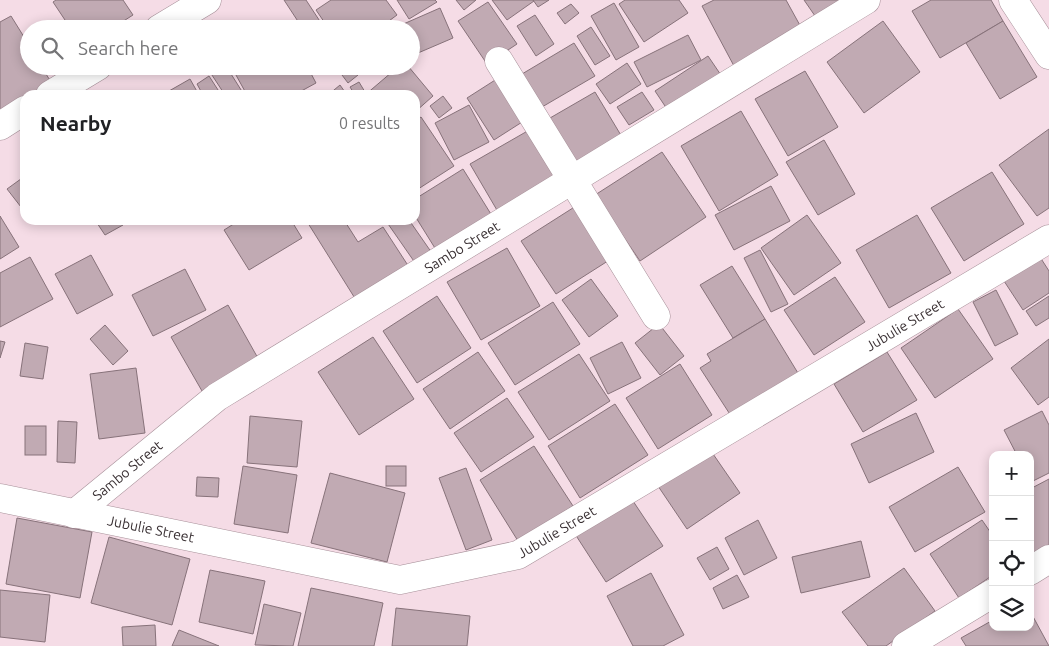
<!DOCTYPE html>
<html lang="en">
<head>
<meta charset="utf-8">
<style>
	body { margin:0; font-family:Ubuntu,sans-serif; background:#f2f2f2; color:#202124 }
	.controls { position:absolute; right:15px; bottom:15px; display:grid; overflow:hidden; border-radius:10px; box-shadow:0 2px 12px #0003 }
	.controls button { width:45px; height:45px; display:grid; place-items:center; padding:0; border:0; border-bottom:1px solid #e0e0e0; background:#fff; color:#202124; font:25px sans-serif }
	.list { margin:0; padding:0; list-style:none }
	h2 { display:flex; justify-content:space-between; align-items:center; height:65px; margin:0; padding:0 20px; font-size:21px }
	h2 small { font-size:16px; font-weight:400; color:#757577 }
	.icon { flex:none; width:28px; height:28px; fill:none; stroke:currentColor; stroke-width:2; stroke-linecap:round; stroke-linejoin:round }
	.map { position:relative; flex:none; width:1049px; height:646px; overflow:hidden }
	.search { position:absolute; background:#fff; box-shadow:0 2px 12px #0003; left:20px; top:20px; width:400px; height:55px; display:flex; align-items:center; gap:12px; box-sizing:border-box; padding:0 18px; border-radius:28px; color:#757577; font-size:19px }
	.panel { position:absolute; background:#fff; box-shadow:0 2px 12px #0003; left:20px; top:90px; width:400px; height:135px; border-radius:15px }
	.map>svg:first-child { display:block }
</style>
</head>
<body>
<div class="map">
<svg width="1049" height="646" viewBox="0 0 1049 646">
	<rect width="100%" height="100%" fill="#f5dce6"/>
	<g fill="#c1aab3" stroke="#87727a">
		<polygon points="56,0 123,0 133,15 111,29 71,29 53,2"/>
		<polygon points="284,0 306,0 325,29 303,29"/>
		<polygon points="331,0 386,0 397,15 378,29 329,29 316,10"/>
		<polygon points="397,0 435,0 437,2 409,19"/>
		<polygon points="456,0 476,0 464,10"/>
		<polygon points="492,0 533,0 534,1 507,20"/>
		<polygon points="533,0 549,0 538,7"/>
		<polygon points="625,0 679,0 688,13 644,42 619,4"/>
		<polygon points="714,0 786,0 802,29 734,66 702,6"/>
		<polygon points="804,0 863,0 822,26"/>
		<polygon points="931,0 991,0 1003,21 940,58 912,11"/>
		<polygon points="488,2 517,44 487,64 458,21"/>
		<polygon points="614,3 639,47 616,60 591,16"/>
		<polygon points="571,4 579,13 565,24 557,13"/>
		<polygon points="440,8 453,38 411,56 411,29 392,29"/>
		<polygon points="535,15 554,44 536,56 517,26"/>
		<polygon points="11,16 29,45 29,66 41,66 51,82 29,95 25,95 25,97 0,112 0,22"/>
		<polygon points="883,21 920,72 864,113 827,62"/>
		<polygon points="1003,21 1037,77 1000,99 966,43"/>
		<polygon points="591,27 610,56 595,65 577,36"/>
		<polygon points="688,35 701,60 647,87 634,62"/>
		<polygon points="574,43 595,76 542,107 522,74"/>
		<polygon points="708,56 725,81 671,115 655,91"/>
		<polygon points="627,63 641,84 610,104 596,84"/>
		<polygon points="212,66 226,66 243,93 239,95 225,95 208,69"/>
		<polygon points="231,66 307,66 316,83 294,95 247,95"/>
		<polygon points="345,66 350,66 358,75 348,83 339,71"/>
		<polygon points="399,66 408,66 433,96 415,112 415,95 365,95"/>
		<polygon points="805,71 838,127 788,156 755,99"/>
		<polygon points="503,75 530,117 494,140 467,98"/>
		<polygon points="209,76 220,93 217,95 203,95 197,84"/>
		<polygon points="190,79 199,95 162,95"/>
		<polygon points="359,82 365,92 361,95 355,95 350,87"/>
		<polygon points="340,85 347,95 328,95"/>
		<polygon points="595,92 622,137 576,163 550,118"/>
		<polygon points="642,92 654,110 629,125 617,107"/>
		<polygon points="443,96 452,108 439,118 430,106"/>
		<polygon points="469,105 489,142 454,160 435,123"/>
		<polygon points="741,111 778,175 719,211 681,146"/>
		<polygon points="421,117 454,166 415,191 415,121"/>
		<polygon points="531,129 562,182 501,217 470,164"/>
		<polygon points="1049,129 1049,208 1037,216 999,165"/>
		<polygon points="824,140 855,194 818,215 786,162"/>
		<polygon points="662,152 706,217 640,261 595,195"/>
		<polygon points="463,169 494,219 438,253 415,216 415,199"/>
		<polygon points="992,172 1024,224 964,261 931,208"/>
		<polygon points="25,176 25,204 21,207 7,189"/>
		<polygon points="771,186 790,221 734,250 715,215"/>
		<polygon points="576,206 611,259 556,294 521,241"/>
		<polygon points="807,215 841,263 794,295 761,248"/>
		<polygon points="917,215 951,273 889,308 856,250"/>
		<polygon points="0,216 19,247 0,259"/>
		<polygon points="95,220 120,220 123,225 105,235"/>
		<polygon points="240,220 291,220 302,238 249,270 224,230"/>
		<polygon points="306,220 344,220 358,242 383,227 409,267 356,300"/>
		<polygon points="388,220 409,220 434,256 418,267 386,221"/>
		<polygon points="507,248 540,306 481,340 447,282"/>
		<polygon points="760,250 788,304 771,312 744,258"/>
		<polygon points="91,255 113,295 77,314 55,274"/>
		<polygon points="30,257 53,299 0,327 0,273"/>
		<polygon points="1040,257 1049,271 1049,293 1023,310 1004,281"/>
		<polygon points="732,266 765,319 733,338 700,285"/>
		<polygon points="185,269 206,310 153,336 132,295"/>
		<polygon points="835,277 865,322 814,355 784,310"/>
		<polygon points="591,279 618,316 589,337 562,300"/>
		<polygon points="996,290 1018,334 995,346 973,302"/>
		<polygon points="437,296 471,348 417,383 383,331"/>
		<polygon points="1049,296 1049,318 1036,326 1026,311"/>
		<polygon points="553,302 580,344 515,385 488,343"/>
		<polygon points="228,305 259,360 202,391 171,337"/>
		<polygon points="958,309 993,359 935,398 901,348"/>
		<polygon points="765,319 801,378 733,419 700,368 711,361 707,354"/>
		<polygon points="659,324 684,356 660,375 635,343"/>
		<polygon points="105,325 128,351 113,365 90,339"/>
		<polygon points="373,337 414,399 359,435 318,372"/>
		<polygon points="1049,339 1049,397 1038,405 1011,368"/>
		<polygon points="0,341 5,342 0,358"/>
		<polygon points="622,342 641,378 608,394 590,358"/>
		<polygon points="25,343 48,347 43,379 20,376"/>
		<polygon points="478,352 505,391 450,429 423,389"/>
		<polygon points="887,352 917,400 863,432 834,384"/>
		<polygon points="579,354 610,401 549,440 518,392"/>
		<polygon points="680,364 712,415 658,449 626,398"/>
		<polygon points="136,368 145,433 99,439 90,374"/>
		<polygon points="507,398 534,437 481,472 454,433"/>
		<polygon points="615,404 648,455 580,498 548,446"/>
		<polygon points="1042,411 1049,425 1049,473 1031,482 1030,455 1017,455 1004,430"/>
		<polygon points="916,413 934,452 869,483 851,444"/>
		<polygon points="250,416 302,421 297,467 247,463"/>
		<polygon points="58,421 77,422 75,463 57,462"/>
		<rect x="25" y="426" width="21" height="29"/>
		<polygon points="534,446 573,506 518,541 480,480"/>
		<polygon points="711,451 740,493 687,529 658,486"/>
		<polygon points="243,466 297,475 288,533 234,524"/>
		<rect x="386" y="466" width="20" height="20"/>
		<polygon points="958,467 985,512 915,552 889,507"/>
		<polygon points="466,468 492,540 466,550 439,478"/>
		<polygon points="330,473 405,493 387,562 311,543"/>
		<polygon points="197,477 219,478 218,497 196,496"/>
		<polygon points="1049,479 1049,547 1030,556 1030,489"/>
		<polygon points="631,498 663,546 606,582 575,534"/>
		<polygon points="17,518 92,532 80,598 6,584"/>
		<polygon points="758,520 777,558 744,575 725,538"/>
		<polygon points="982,520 993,536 993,575 959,598 930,554"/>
		<polygon points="109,537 190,559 172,625 91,603"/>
		<polygon points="861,541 870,577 801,593 792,557"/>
		<polygon points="717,547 729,569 710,580 697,558"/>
		<polygon points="904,568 935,611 886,646 868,646 842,612"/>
		<polygon points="210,570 265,581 253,634 199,622"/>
		<polygon points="651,573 684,635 663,646 633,646 607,596"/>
		<polygon points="737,575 749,597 723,609 713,588"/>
		<polygon points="311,588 383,603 374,646 298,646"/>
		<polygon points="0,590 50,595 45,642 0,637"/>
		<polygon points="264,604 301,613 293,646 255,645"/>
		<polygon points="396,608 470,616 467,646 392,646"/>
		<polygon points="1030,611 1049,646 966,646 961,638 993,620 993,627 1030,627"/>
		<polygon points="155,625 156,646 123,646 122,627"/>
		<polygon points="179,630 219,646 172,646"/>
	</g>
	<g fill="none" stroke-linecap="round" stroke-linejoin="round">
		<defs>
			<g id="street">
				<polyline points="1013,0 1049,55"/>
				<polyline points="159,29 207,0"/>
				<polyline points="499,61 656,316"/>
				<polyline points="50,95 98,66"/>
				<polyline points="0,126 25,110"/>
				<path id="s1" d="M0 498 400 580 518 555 1049 239"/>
				<path id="s2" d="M74 514 217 397 866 0"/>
				<polyline points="1030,571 1049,559"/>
				<polyline points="906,646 993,593"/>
			</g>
		</defs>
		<use href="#street" stroke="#a79099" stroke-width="29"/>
		<use href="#street" stroke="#fff" stroke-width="28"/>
	</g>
	<g text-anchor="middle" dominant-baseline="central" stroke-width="4.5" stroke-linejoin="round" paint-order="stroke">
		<g font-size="14" fill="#3a3134" stroke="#ffebf2">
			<text stroke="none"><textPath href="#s2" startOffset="472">Sambo Street</textPath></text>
			<text stroke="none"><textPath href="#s1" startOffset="979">Jubulie Street</textPath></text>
			<text stroke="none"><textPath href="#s2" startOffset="69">Sambo Street</textPath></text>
			<text stroke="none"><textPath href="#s1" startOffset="154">Jubulie Street</textPath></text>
			<text stroke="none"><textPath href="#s1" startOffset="574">Jubulie Street</textPath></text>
		</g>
	</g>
</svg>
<div class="controls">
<button>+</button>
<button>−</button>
<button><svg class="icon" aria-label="locate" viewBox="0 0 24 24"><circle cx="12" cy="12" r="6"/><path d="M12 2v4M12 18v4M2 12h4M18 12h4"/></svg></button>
<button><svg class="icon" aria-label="layers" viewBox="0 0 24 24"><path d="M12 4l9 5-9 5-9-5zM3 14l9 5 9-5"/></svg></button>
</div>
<div class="search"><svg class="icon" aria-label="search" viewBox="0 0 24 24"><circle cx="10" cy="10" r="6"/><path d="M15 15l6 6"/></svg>Search here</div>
<section class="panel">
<h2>Nearby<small>0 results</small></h2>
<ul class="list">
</ul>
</section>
</div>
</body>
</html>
